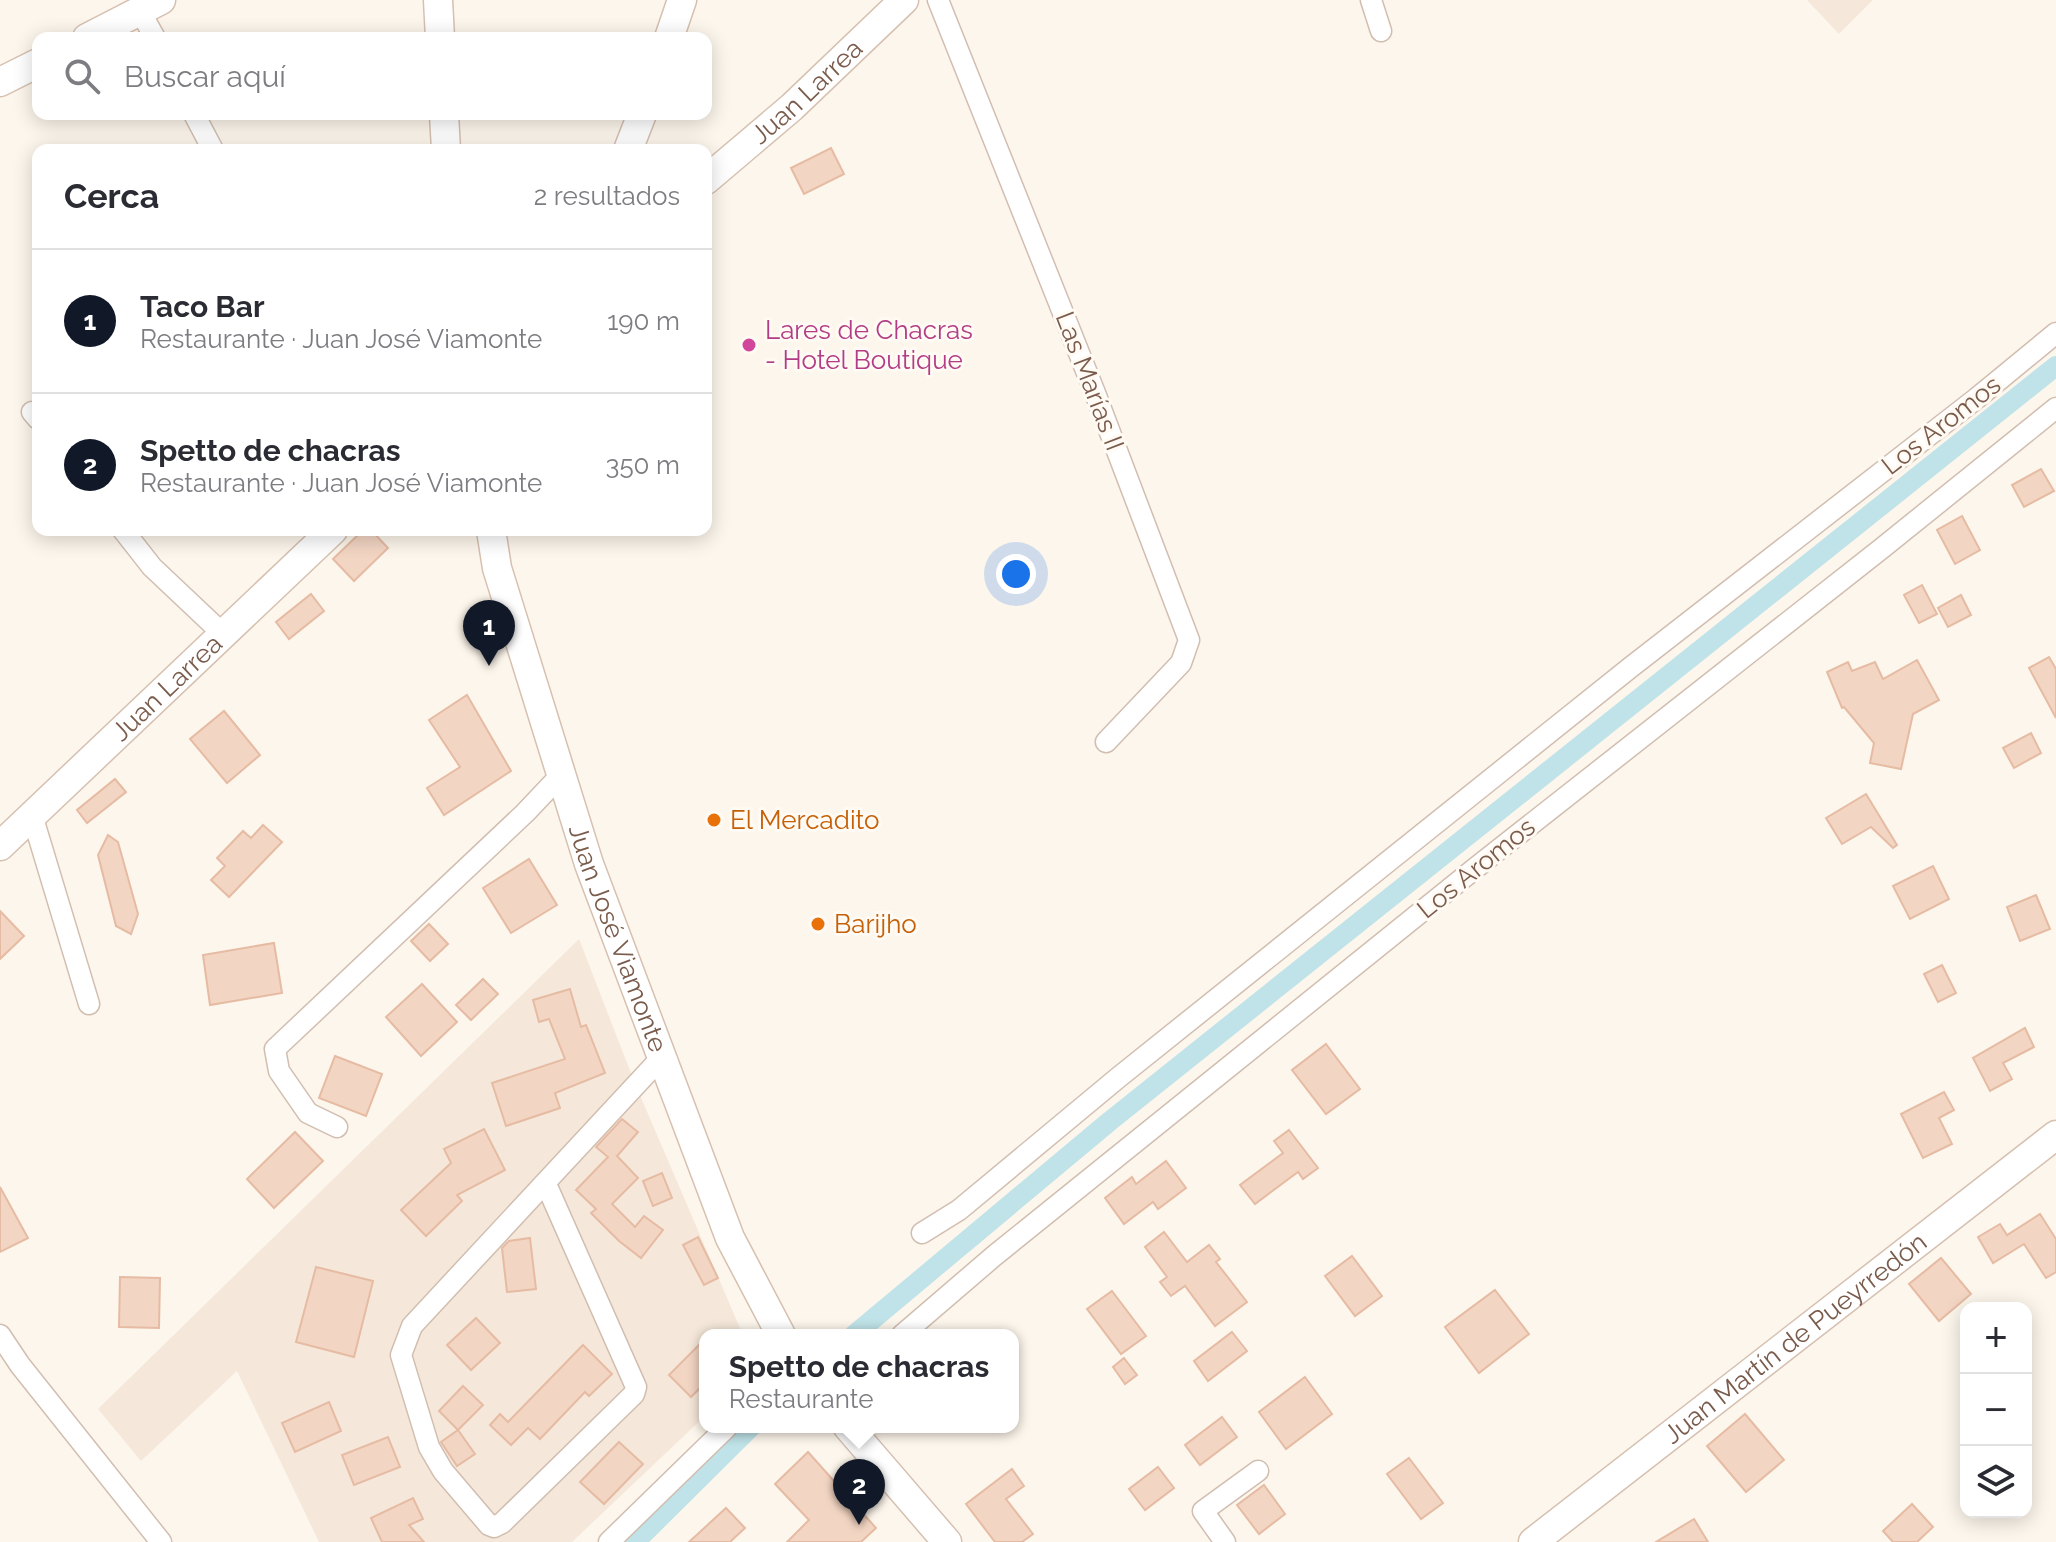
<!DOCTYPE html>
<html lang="es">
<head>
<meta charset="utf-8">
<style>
	body { margin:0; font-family:Raleway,sans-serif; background:#f7f7f7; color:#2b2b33 }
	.controls { position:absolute; right:24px; bottom:24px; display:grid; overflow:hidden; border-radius:16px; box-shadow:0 4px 20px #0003 }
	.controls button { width:72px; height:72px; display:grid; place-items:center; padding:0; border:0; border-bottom:2px solid #e1e1e2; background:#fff; color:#2b2b33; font:40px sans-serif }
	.you { position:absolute; left:1016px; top:574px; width:28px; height:28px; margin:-20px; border:6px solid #fff; border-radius:50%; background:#1a73e8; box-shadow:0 0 0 12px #1a73e833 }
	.badge { display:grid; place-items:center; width:52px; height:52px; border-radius:50%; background:#111827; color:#fff; font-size:26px; font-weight:700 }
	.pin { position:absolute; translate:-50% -66px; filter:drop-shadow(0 2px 4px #0008) }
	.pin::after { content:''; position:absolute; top:42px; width:28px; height:24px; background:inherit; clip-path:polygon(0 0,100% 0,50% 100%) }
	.popup { position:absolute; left:699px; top:1329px; width:320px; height:104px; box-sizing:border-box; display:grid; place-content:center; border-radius:16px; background:#fff; filter:drop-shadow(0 2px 6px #0005); font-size:26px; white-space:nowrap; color:#7c7c81 }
	.popup b { font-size:30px; color:#2b2b33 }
	.popup::after { content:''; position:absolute; left:50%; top:100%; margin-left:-16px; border:16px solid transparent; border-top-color:#fff }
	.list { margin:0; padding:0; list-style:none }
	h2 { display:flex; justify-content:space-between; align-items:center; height:104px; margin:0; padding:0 32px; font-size:34px }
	h2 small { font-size:26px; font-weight:400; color:#7c7c81 }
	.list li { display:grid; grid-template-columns:52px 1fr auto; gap:24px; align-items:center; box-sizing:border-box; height:144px; padding:0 32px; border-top:2px solid #e1e1e2 }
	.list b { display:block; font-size:30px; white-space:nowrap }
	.list p { margin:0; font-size:26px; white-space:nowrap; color:#7c7c81 }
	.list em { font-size:26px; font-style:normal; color:#7c7c81 }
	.icon { flex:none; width:44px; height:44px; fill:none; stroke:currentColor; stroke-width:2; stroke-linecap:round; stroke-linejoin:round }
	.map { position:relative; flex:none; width:2056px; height:1542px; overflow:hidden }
	.search { position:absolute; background:#fff; box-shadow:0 4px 20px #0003; left:32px; top:32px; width:680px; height:88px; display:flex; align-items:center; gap:20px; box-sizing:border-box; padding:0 28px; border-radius:16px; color:#7c7c81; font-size:30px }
	.panel { position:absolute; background:#fff; box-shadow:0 4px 20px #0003; left:32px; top:144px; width:680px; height:392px; border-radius:16px }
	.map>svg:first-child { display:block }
</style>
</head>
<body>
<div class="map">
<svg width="2056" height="1542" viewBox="0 0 2056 1542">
	<rect width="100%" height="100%" fill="#fdf6ec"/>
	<g fill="#f5e8da">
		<polygon points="1807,0 1873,0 1839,34"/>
		<polygon points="579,939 636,1086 743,1335 705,1335 705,1416 572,1542 319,1542 237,1371 141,1461 98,1409"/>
	</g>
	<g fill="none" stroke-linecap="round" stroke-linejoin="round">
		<g stroke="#bfe3e8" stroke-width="20">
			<polyline points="854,1335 1110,1121 2056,366"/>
			<polyline points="635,1542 751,1427"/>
		</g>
	</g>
	<g fill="#f3d5c3" stroke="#e6bba3" stroke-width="2">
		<polygon points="831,148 844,174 804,194 791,168"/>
		<polygon points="2041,469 2054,491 2024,507 2012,485"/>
		<polygon points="1962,516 1980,550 1955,564 1937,530"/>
		<polygon points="363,530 371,530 388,548 354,581 333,559"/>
		<polygon points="1922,585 1937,614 1919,623 1904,595"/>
		<polygon points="311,594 324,611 289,639 276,622"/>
		<polygon points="1961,595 1971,615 1948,627 1938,608"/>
		<polygon points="2049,657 2056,669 2056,718 2029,668"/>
		<polygon points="1917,660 1939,700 1913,714 1901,769 1870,763 1874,743 1844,707 1842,708 1827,672 1848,662 1852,671 1875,662 1883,679"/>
		<polygon points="467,695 511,771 444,815 427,788 460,767 429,720"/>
		<polygon points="224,711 260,755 227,783 190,739"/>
		<polygon points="2031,733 2041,753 2014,768 2003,748"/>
		<polygon points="115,779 126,792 87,823 77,810"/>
		<polygon points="1866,794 1897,845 1893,848 1871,827 1842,844 1826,818"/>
		<polygon points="263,825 282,842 229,897 211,880 225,866 217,858 243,831 251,838"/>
		<polygon points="108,835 118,842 138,914 131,934 116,926 98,855"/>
		<polygon points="529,859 557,905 511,933 483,888"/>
		<polygon points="1933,866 1949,899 1910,919 1893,886"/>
		<polygon points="2036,895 2050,929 2020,941 2007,907"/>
		<polygon points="0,911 24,936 0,959"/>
		<polygon points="429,924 448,944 430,961 411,941"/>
		<polygon points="274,943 282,993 210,1005 203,955"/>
		<polygon points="1942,965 1956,993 1938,1002 1924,974"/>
		<polygon points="483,979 498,994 471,1020 456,1005"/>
		<polygon points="422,984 457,1022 421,1056 386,1017"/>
		<polygon points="570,989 581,1027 586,1025 605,1073 555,1093 560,1108 506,1126 492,1083 565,1059 549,1019 539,1022 533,1000"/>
		<polygon points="2025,1028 2034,1047 2003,1063 2012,1079 1990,1091 1973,1058"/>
		<polygon points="1326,1044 1360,1089 1326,1114 1292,1070"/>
		<polygon points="335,1056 382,1074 366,1116 319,1098"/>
		<polygon points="1944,1092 1954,1110 1939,1118 1952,1144 1923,1158 1901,1114"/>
		<polygon points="622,1119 638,1132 617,1156 638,1178 612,1204 635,1227 644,1216 663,1230 641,1258 619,1241 591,1213 596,1209 576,1190 608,1157 596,1147"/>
		<polygon points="484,1129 505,1170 457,1195 462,1201 426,1236 401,1210 451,1163 444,1149"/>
		<polygon points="1289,1130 1318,1168 1303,1179 1298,1172 1255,1204 1240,1185 1283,1153 1274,1141"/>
		<polygon points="295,1132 323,1161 274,1208 247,1179"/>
		<polygon points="1166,1161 1186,1188 1158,1209 1153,1202 1124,1224 1105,1198 1132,1177 1136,1184"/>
		<polygon points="662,1173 672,1198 653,1206 643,1181"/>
		<polygon points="0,1187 28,1238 0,1252"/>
		<polygon points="2040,1214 2056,1239 2056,1272 2046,1278 2024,1244 1993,1263 1978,1237 2000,1224 2007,1235"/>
		<polygon points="1164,1232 1187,1262 1209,1245 1220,1259 1216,1262 1247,1302 1215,1326 1185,1286 1171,1296 1160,1282 1167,1277 1145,1247"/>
		<polygon points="698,1237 718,1278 704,1285 683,1245"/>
		<polygon points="530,1238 536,1289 507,1292 502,1248 509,1241"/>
		<polygon points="1352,1256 1382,1296 1355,1316 1325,1276"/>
		<polygon points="1941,1258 1971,1294 1939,1321 1909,1284"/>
		<polygon points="316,1267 373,1281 354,1357 296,1342"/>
		<polygon points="120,1277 160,1278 159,1328 119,1327"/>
		<polygon points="1495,1290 1529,1334 1479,1373 1445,1327"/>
		<polygon points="1112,1291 1146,1336 1121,1354 1087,1309"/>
		<polygon points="476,1318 500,1343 471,1370 447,1345"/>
		<polygon points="1232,1332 1247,1351 1208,1381 1194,1361"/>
		<polygon points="705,1339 705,1383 691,1397 669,1375"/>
		<polygon points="583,1345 612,1374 589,1396 585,1392 540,1439 528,1428 511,1445 490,1425 500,1414 508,1422"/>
		<polygon points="1124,1358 1137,1375 1125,1384 1113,1367"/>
		<polygon points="1305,1377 1332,1414 1286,1449 1259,1412"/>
		<polygon points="463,1386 483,1405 458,1430 439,1411"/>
		<polygon points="329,1402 341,1431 295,1452 282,1423"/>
		<polygon points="1745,1414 1784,1460 1746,1492 1707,1446"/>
		<polygon points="1222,1417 1237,1437 1200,1465 1185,1445"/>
		<polygon points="458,1430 475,1454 457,1466 441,1442"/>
		<polygon points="388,1437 400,1467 354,1485 342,1455"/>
		<polygon points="619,1442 643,1464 604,1504 580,1482"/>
		<polygon points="808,1452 876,1528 861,1542 787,1542 809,1520 775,1484"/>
		<polygon points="1409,1458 1443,1503 1421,1519 1387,1474"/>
		<polygon points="1158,1467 1174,1488 1145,1510 1129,1489"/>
		<polygon points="1012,1469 1024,1486 1006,1499 1033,1534 1022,1542 995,1542 966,1504"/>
		<polygon points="1264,1485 1285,1514 1259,1534 1237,1505"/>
		<polygon points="413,1498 423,1519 409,1525 424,1542 382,1542 371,1518"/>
		<polygon points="1912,1504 1933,1527 1917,1542 1893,1542 1883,1531"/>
		<polygon points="726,1508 745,1528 730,1542 689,1542"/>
		<polygon points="1694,1519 1708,1542 1656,1542"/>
	</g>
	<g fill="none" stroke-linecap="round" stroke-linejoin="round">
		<defs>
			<g id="street">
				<polyline points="938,0 1095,393 1189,640 1181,663 1106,742"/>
				<polyline points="1371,0 1381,31"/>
				<polyline points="140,11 155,38"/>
				<polyline points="194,114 213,150"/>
				<polyline points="32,412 38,419"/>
				<polyline points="123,530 152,567 223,634"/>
				<polyline points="32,815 89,1004"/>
				<polyline points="337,1127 308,1113 279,1071 275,1049 525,813 561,775"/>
				<polyline points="546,1184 636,1387 634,1394 502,1523 494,1527 489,1525 443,1471 429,1447 401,1355 412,1326 661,1058"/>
				<polyline points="922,1233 959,1210 1119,1077 1631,667 1977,398 2056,333"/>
				<polyline points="0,1335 20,1365 161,1542"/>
				<polyline points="902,1335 994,1256 1478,866 1881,549 2056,408"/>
				<polyline points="609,1542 727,1427"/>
				<polyline points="1225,1542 1203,1511 1258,1471"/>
			</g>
			<g id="secondary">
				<polyline points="438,0 440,38"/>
				<polyline points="87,38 161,0"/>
				<polyline points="669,38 682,0"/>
				<polyline points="0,82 38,63"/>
				<polyline points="444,114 446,150"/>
				<polyline points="628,150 642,114"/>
				<path id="s1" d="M706 180 792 107 904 0"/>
				<path id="s2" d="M491 530 497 568 589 864 730 1238 781 1335"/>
				<path id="s3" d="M0 846 333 530"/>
				<polyline points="848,1427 947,1542"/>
				<path id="s4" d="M1533 1542 2056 1135"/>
			</g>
		</defs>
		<use href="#street" stroke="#d1beb0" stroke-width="23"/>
		<use href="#secondary" stroke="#d6c0b0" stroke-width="31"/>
		<use href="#street" stroke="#fff" stroke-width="20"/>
		<use href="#secondary" stroke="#fff" stroke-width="28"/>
	</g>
	<circle fill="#d1479c" stroke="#fffaf3" stroke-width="3" cx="749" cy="345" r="8"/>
	<g fill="#e8710a" stroke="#fffaf3" stroke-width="3">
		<circle cx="714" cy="820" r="8"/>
		<circle cx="818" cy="924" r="8"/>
	</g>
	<g text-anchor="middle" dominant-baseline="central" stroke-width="6" stroke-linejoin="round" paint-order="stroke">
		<g font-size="26" fill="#7a5c4d" stroke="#fffaf3">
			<text stroke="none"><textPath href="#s1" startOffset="134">Juan Larrea</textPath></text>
			<text transform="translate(1090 381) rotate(69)">Las Marías II</text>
			<text transform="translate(1941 425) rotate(-38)">Los Aromos</text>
			<text stroke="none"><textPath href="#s3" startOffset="230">Juan Larrea</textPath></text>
			<text transform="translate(1476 868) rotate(-39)">Los Aromos</text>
			<text stroke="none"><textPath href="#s2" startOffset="428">Juan José Viamonte</textPath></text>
			<text stroke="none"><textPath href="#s4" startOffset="332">Juan Martín de Pueyrredón</textPath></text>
		</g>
		<g font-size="26" fill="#b23c85" stroke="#fffaf3" text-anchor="start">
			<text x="765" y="330">Lares de Chacras<tspan x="765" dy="30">- Hotel Boutique</tspan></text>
		</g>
		<g font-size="26" fill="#c56008" stroke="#fffaf3" text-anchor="start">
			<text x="730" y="820">El Mercadito</text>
			<text x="834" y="924">Barijho</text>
		</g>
	</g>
</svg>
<div class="controls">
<button>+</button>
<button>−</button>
<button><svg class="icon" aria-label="layers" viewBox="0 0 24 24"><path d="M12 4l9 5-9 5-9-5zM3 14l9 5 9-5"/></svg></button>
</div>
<div class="you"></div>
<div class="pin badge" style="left:489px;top:666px">1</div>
<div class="pin badge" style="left:859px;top:1525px">2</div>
<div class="popup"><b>Spetto de chacras</b>Restaurante</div>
<div class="search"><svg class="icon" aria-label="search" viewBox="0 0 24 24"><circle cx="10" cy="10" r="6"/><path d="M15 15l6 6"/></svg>Buscar aquí</div>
<section class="panel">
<h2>Cerca<small>2 resultados</small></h2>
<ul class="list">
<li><span class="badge">1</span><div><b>Taco Bar</b><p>Restaurante · Juan José Viamonte</p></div><em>190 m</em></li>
<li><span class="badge">2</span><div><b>Spetto de chacras</b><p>Restaurante · Juan José Viamonte</p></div><em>350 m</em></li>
</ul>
</section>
</div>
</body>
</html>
